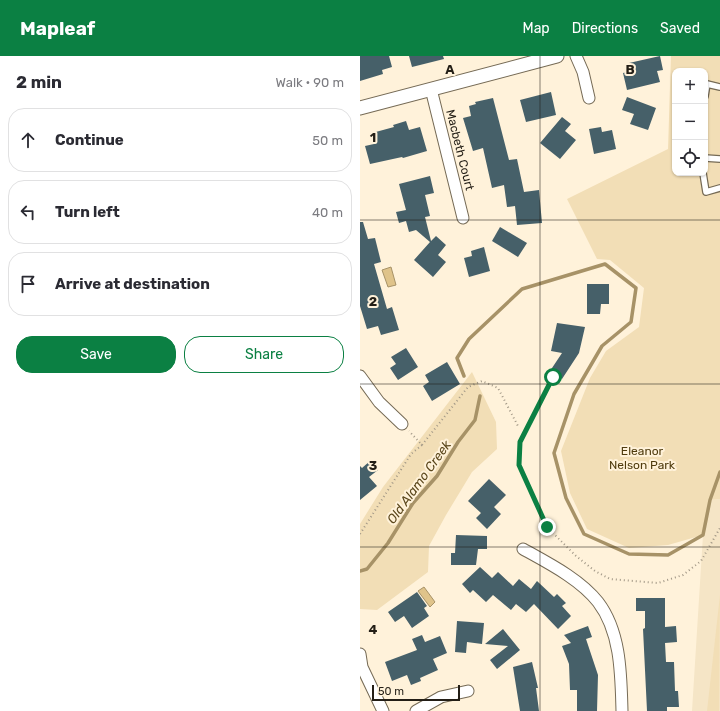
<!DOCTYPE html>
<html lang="en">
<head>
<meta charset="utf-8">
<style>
	body { margin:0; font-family:Rubik,sans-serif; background:#f7f7f7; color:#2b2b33 }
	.controls { position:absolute; right:12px; top:12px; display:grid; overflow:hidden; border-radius:8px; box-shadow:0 1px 3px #0004 }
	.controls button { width:36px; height:36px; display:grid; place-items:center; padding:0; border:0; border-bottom:1px solid #e1e1e2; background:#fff; color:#2b2b33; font:20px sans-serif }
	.scale { position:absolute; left:12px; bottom:10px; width:88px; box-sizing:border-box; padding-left:4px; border:2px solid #231e16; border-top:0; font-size:11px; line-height:14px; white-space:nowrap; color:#231e16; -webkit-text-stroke:3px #fff2da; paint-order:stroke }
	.stop { position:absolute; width:12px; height:12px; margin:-9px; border:3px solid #0b8043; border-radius:50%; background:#fff }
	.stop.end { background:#0b8043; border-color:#fff; box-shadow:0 1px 4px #0008 }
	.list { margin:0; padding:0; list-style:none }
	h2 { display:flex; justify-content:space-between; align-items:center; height:52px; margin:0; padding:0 16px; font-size:17px }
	h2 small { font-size:13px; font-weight:400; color:#7c7c81 }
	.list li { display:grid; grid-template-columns:26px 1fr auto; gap:12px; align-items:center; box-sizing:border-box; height:64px; margin:0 8px 8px; padding:0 8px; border:1px solid #e1e1e2; border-radius:16px }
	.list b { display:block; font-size:15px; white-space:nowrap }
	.list em { font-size:13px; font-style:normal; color:#7c7c81 }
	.actions { display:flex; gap:8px; padding:12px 16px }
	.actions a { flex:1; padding:9px 0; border:1px solid #0b8043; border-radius:16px; text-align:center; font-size:14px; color:#0b8043 }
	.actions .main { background:#0b8043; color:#fff }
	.icon { flex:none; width:22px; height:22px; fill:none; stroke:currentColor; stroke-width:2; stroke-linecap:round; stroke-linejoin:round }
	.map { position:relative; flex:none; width:360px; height:655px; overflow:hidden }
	header { display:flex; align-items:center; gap:24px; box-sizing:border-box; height:56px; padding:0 20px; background:#0b8043; color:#fff }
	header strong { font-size:19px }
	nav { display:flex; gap:22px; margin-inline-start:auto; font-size:14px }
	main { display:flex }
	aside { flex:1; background:#fff }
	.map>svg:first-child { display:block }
</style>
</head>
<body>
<header>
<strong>Mapleaf</strong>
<nav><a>Map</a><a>Directions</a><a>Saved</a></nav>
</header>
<main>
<aside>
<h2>2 min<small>Walk · 90 m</small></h2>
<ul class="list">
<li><svg class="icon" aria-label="ahead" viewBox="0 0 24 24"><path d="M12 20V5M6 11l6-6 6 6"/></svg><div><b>Continue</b></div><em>50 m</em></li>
<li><svg class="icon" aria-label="left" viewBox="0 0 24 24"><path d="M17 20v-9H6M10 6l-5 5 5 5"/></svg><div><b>Turn left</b></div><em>40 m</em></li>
<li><svg class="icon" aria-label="arrive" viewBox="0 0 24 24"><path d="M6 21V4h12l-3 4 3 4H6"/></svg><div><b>Arrive at destination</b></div></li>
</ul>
<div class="actions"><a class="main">Save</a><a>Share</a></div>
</aside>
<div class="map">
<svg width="360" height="655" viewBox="0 0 360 655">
	<rect width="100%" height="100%" fill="#fff2da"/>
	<polygon fill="#f5e5c6" points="360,443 360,655 332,655 343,479 350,444"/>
	<g fill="#f2deb6" fill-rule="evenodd">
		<path d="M311 0H360V443L350 444 343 479 308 489 269 492 227 473 210 437 201 395 230 322 246 295 279 271 284 232 250 204 237 203 207 143 308 93ZM315 15H345V117H315Z"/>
		<polygon points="112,316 136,366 137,393 112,416 86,459 69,490 68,516 17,554 0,553 0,468 23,431"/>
		<polygon points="360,539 359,655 347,655"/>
	</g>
	<g fill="#dfc38a" stroke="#a79267">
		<polygon points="31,211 36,229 28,231 22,214"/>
		<polygon points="64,531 75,546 70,551 58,535"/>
	</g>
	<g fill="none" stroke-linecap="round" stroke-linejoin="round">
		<g stroke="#a79267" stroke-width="3.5">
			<polyline points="104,320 97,302 109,283 162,233 245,208 276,232 271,266 242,290 214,338 194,397 206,442 224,478 269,498 308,499 343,479 350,444 360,416"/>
			<polyline points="0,515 7,513 28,487 53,447 77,420 98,386 115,364 120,340"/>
		</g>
	</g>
	<g fill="#466069">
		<polygon points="0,0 29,0 32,11 22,14 23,18 0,25"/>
		<polygon points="49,0 83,0 84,3 52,11"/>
		<polygon points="300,0 303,14 297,15 300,26 267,34 263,17 271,15 269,7"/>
		<polygon points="191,36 196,59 166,66 160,44"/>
		<polygon points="267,41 296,52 288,74 270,68 274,58 262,54"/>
		<polygon points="133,42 149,104 157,103 164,136 179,134 182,167 157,169 155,150 147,151 144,129 132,132 123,92 113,95 103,62 111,60 109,50 116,48 115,46"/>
		<polygon points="202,61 211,68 205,75 216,84 200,103 180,87"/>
		<polygon points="46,65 49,74 60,71 67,95 43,102 42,101 10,108 5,90 14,88 12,77 34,71 33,69"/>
		<polygon points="241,71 242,76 252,74 256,93 234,98 229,73"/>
		<polygon points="70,120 74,137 65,139 70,160 65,161 71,185 76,180 86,189 78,199 86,206 73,221 54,204 70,186 56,174 49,176 46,165 39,167 36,156 46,154 39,128"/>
		<polygon points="0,166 3,166 8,183 15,182 21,206 14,208 27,253 32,251 39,274 21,279 18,270 7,273 0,250"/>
		<polygon points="140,171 167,187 158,201 132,185"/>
		<polygon points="124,191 130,215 109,221 104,202 112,200 111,195"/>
		<polygon points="227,228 249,228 249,248 241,248 240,258 227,258"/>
		<polygon points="197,267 225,271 219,297 202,323 190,315 202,297 191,295"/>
		<polygon points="46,292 58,311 38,324 30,312 36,308 31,301"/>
		<polygon points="87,306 100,328 72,345 63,330 69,326 65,319"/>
		<polygon points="10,405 18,414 9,421 17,430 0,444 0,410 2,412"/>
		<polygon points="129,423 146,439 134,451 141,458 127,473 116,462 121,457 108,445"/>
		<polygon points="96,479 127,480 127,493 118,493 116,509 91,509 91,497 95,497"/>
		<polygon points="120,511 132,522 138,516 153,530 159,523 171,533 177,525 194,541 197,538 206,547 202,550 211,560 198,573 174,548 166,556 156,548 151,554 133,539 126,546 113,534 110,537 102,528"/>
		<polygon points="57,536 67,550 64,552 69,560 52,572 44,560 35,566 28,556"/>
		<polygon points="276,542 305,542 305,571 316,570 317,586 305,587 306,606 314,606 315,635 318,635 319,651 307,651 307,655 287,655 283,573 285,572 285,555 276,555"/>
		<polygon points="97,565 124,567 122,588 107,586 106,597 95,596"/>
		<polygon points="228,570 232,581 226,583 238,619 237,655 217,655 217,634 210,634 209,608 202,590 211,587 204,579"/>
		<polygon points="143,573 160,594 137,613 130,604 148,590 125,588"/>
		<polygon points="62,579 65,586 80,580 87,597 73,603 78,614 60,622 61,625 51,629 47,619 32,625 25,606 57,594 52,583"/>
		<polygon points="172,606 178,632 176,632 179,655 160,655 153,611"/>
	</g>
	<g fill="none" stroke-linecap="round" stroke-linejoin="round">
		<defs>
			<g id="service">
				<polyline points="345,40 347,28 360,31"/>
				<polyline points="345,102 360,103"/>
				<polyline points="343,117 346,136 360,132"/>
			</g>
			<g id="minor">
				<polyline points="216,0 223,16 229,42"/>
				<polyline points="71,33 103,162"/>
				<polyline points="0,320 19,346 42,368"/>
				<path d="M163 493C188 507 220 523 238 546 261 576 261 619 262 655"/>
				<polyline points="0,598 2,611 23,655"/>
				<polyline points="56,655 81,641 108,635"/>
			</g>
			<polyline id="tertiary" points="0,52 197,0"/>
		</defs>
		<use href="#service" stroke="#756a55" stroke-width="8"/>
		<use href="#minor" stroke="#756a55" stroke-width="13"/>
		<use href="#tertiary" stroke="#756a55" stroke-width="15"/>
		<g stroke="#a19786" stroke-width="2" stroke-dasharray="1 3" stroke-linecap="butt">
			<polyline points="193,321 160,386 159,409 187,471 216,500 235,515 250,523 298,527 323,519 341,505 360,472"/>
			<polyline points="62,389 108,331 122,325 138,332 159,372"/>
			<polyline points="0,478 51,398 62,389 49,375"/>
		</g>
		<use href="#service" stroke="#fff" stroke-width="5.5"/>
		<use href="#minor" stroke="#fff" stroke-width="11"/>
		<use href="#tertiary" stroke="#fff" stroke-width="13"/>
	</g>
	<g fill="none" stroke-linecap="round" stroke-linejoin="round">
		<polyline stroke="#0b8043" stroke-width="5" points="187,471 159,409 160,386 193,321"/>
	</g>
	<path fill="none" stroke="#231e16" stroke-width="1" stroke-opacity="0.55" d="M180 0V655M0 164H360M0 328H360M0 491H360"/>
	<g text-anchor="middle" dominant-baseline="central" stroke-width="4" stroke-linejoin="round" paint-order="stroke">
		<g font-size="12" fill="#231e16" stroke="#fff2da">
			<text transform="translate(100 94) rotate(76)">Macbeth Court</text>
		</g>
		<g font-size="12" fill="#4f3b0e" stroke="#fff2da">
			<text x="282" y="395">Eleanor<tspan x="282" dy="14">Nelson Park</tspan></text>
		</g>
		<g font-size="13" font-style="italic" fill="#5b471c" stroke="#fff2da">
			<text transform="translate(59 426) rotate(-54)">Old Alamo Creek</text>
		</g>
	</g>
	<g font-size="13" text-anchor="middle" font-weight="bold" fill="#231e16" stroke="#fff2da" stroke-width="4" stroke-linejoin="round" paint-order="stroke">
		<text x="90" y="18">A</text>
		<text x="270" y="18">B</text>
		<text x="13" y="86">1</text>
		<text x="13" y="250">2</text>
		<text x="13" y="414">3</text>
		<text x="13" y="578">4</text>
	</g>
</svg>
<div class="controls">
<button>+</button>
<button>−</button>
<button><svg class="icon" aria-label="locate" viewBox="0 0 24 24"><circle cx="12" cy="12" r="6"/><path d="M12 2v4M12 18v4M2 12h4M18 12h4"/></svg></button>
</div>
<div class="scale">50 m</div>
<div class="stop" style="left:193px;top:321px"></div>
<div class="stop end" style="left:187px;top:471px"></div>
</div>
</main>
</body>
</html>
